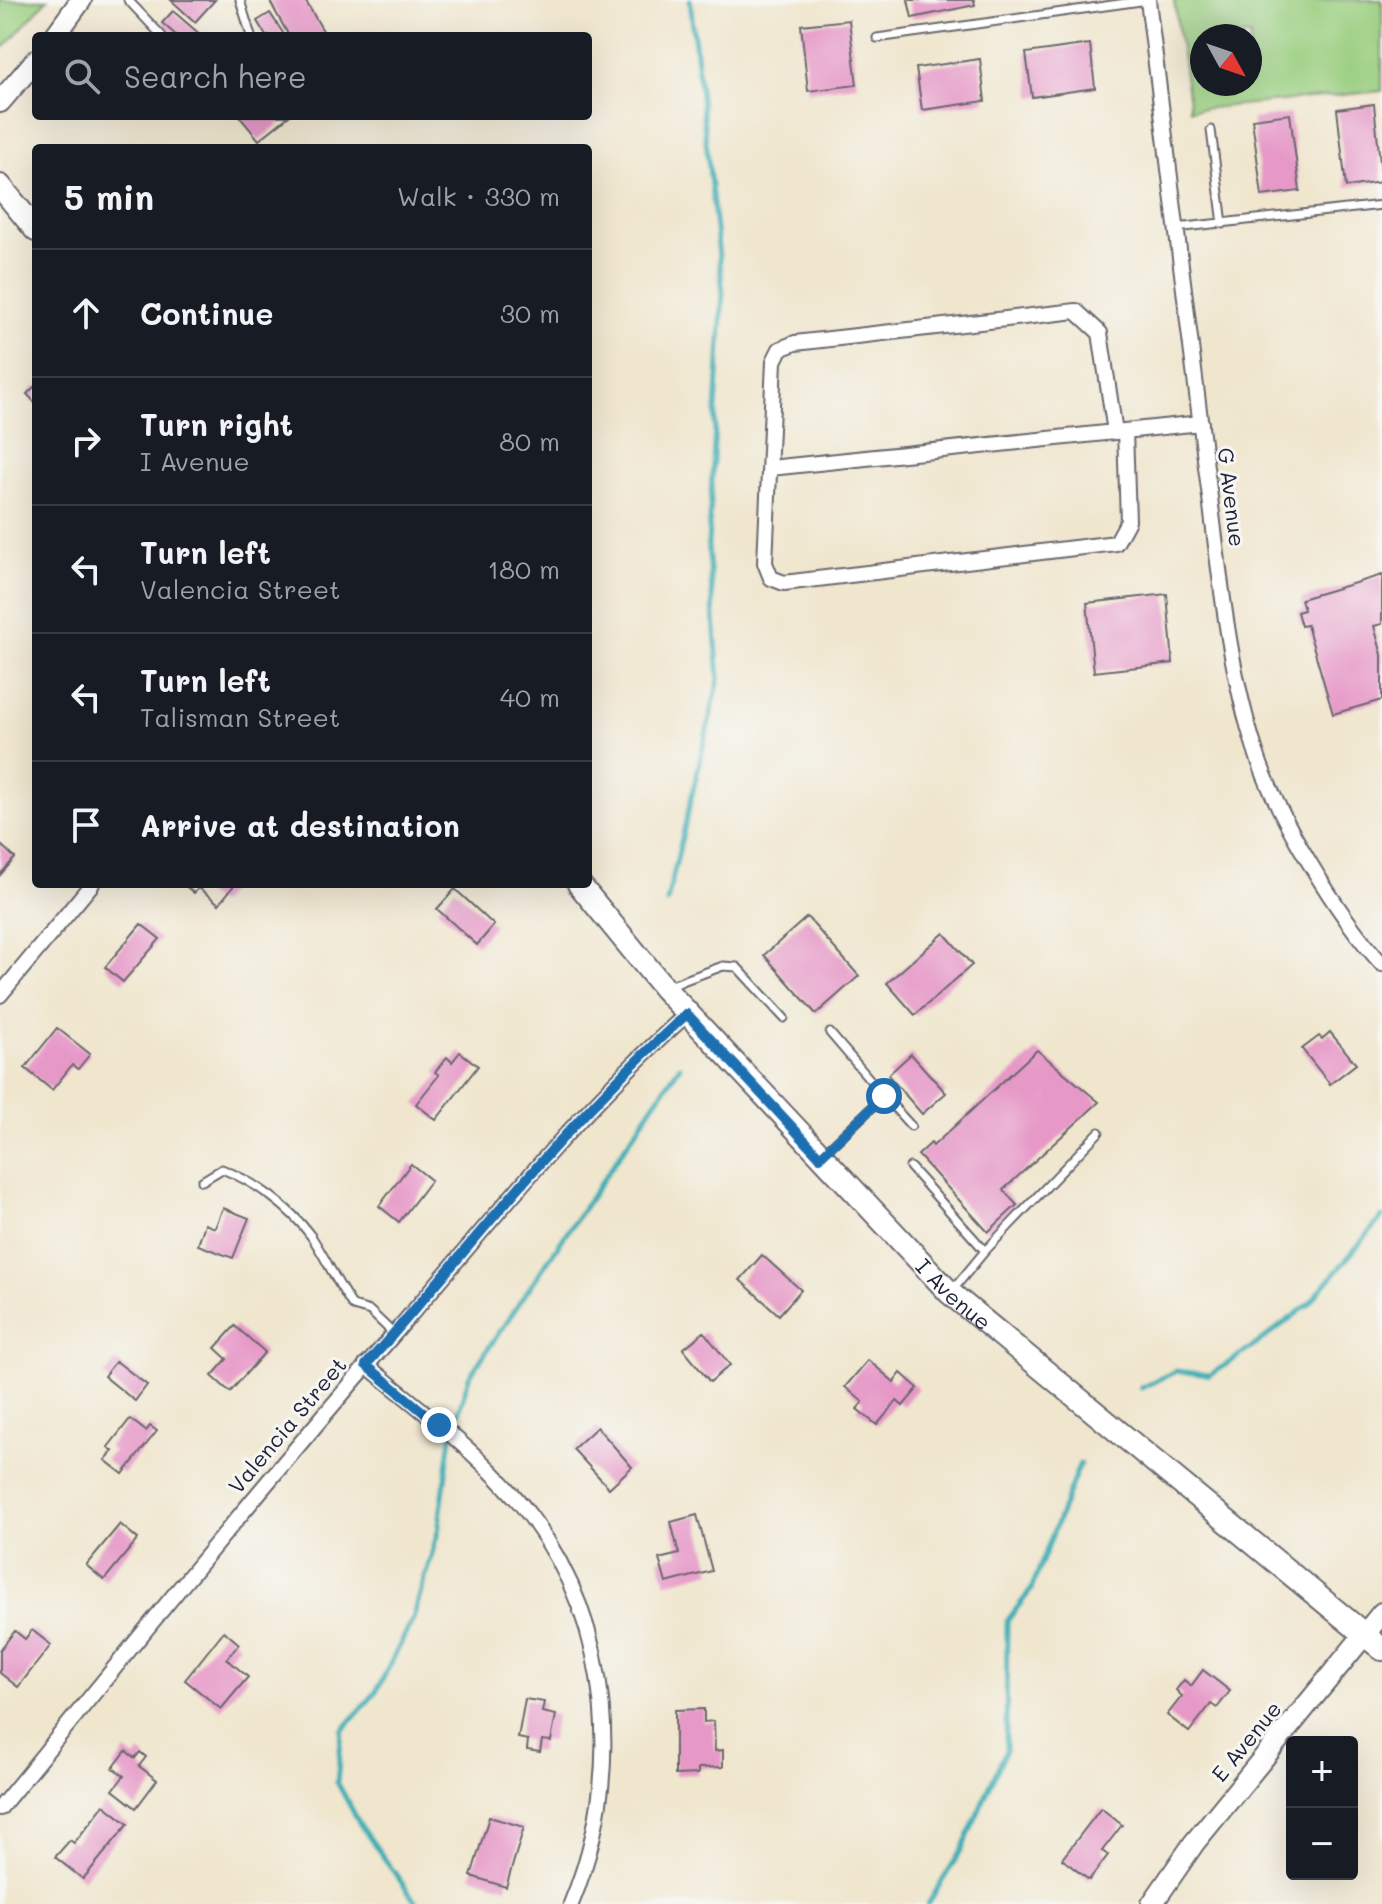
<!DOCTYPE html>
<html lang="en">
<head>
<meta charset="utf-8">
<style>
	body { margin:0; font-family:Mali,sans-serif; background:#20242c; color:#f1f3f6 }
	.controls { position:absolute; right:24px; bottom:24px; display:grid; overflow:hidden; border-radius:8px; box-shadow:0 8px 32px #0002 }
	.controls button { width:72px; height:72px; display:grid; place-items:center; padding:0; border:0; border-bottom:2px solid #363941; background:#171b24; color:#f1f3f6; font:40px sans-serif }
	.compass { position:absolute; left:1190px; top:24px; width:72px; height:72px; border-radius:50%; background:#171b24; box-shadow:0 8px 32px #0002; rotate:130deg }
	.stop { position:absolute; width:24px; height:24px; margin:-18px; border:6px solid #1f6fb2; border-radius:50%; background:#fff }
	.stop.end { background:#1f6fb2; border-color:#fff; box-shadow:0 2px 8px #0008 }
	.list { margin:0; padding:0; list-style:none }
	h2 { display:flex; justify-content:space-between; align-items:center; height:104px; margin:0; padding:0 32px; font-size:34px }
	h2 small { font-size:26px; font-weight:400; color:#9ea1a6 }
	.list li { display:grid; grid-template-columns:52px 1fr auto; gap:24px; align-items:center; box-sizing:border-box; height:128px; padding:0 32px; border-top:2px solid #363941 }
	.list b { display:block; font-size:30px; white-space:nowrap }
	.list p { margin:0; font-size:26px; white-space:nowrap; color:#9ea1a6 }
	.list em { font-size:26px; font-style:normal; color:#9ea1a6 }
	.icon { flex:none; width:44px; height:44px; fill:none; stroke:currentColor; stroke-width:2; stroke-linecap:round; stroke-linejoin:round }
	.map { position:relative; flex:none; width:1382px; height:1904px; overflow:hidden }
	.search { position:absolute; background:#171b24; box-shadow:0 8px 32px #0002; left:32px; top:32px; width:560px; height:88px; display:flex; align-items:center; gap:20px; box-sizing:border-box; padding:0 28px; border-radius:8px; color:#9ea1a6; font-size:30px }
	.panel { position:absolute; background:#171b24; box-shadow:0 8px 32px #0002; left:32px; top:144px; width:560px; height:744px; border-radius:8px }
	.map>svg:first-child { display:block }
</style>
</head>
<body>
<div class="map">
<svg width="1382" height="1904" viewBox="0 0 1382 1904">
	<rect width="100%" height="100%" fill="#f6f6f2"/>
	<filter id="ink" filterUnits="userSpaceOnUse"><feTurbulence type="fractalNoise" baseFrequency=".0125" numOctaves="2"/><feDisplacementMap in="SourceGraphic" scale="16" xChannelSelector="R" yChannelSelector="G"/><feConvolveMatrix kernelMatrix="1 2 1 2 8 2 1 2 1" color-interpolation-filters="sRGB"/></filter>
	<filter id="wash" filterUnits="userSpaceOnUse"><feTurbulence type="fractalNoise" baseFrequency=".006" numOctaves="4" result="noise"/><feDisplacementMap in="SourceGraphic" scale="32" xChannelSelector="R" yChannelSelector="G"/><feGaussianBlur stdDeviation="1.8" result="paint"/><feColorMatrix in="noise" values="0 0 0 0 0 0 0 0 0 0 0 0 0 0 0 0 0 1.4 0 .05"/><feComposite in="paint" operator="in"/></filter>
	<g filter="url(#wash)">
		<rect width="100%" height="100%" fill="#f0e6ce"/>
		<g fill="#99ce7f" stroke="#5e785d" stroke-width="2" fill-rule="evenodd">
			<polygon points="0,0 47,0 0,52"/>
			<path d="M1174 0H1382V91L1190 110ZM1202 36H1250V84H1202Z"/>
		</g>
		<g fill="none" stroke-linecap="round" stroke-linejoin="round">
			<g stroke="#3badb5" stroke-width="5">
				<polyline points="667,902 719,679 708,545 723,292 690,0"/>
				<polyline points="1141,1388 1176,1371 1210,1375 1254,1346 1309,1304 1382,1217"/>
				<polyline points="417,1904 361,1826 337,1782 342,1731 376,1692 413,1619 438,1532 451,1437 469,1377 680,1066"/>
				<polyline points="928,1904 962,1849 1006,1750 1007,1621 1031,1590 1080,1463"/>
			</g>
		</g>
		<g id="blocks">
			<g fill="#e698c7">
				<polygon points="171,0 215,0 195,22"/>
				<polygon points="269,0 305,0 326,36 289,36"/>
				<polygon points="908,0 974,0 975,5 912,18"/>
				<polygon points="173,11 202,36 177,36 162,23"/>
				<polygon points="270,13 285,36 266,36 257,21"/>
				<polygon points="849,20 857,85 808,91 801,25"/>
				<polygon points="1090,44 1095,88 1032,97 1026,53"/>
				<polygon points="980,59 985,101 922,110 916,68"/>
				<polygon points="1374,104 1382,182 1346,187 1337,109"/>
				<polygon points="1290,114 1300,191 1262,196 1252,119"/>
				<polygon points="239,116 289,116 259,140"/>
				<polygon points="36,385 36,404 27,394"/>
				<polygon points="1382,575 1382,624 1374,626 1382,655 1382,700 1333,714 1307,625 1301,626 1297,612 1304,610 1301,599"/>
				<polygon points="1167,594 1173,663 1094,672 1087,603"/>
				<polygon points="0,844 15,858 0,875"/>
				<polygon points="183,884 235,884 219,904 199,888 194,893"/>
				<polygon points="455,889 494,925 477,945 437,909"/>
				<polygon points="807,917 859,976 816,1014 764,955"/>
				<polygon points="141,924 160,939 123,982 105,967"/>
				<polygon points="944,933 972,965 915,1015 887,983"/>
				<polygon points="57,1028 90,1054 78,1069 72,1065 52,1090 25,1068"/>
				<polygon points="1330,1032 1356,1064 1330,1084 1302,1049 1319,1036 1322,1039"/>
				<polygon points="1037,1050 1099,1102 1003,1190 1017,1205 988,1232 918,1155 931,1143 933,1146"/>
				<polygon points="460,1052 478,1066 436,1120 416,1104 439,1075 435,1072 447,1057 452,1062"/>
				<polygon points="911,1054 946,1093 922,1114 888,1075"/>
				<polygon points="411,1164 431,1180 399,1222 379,1206"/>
				<polygon points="223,1208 249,1218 233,1258 198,1245 205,1224 215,1228"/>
				<polygon points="762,1255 801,1290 779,1315 740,1280"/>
				<polygon points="235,1326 265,1352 230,1392 212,1376 227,1359 215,1348"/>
				<polygon points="704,1332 730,1365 710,1382 683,1349"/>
				<polygon points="868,1360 894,1382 901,1373 918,1388 903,1406 897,1401 877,1425 857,1409 863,1402 845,1387"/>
				<polygon points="116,1361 147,1385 135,1401 104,1376"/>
				<polygon points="130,1419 146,1431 150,1426 157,1431 123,1474 105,1460 113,1451 108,1447"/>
				<polygon points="597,1427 632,1467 609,1488 573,1449"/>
				<polygon points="697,1515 712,1571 666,1583 659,1559 679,1554 671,1522"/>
				<polygon points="120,1524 138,1539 104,1580 86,1565"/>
				<polygon points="32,1630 51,1645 18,1687 0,1673 0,1650 15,1631 25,1639"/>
				<polygon points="224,1631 239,1644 227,1659 248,1677 221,1709 185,1680"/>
				<polygon points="1203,1670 1230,1691 1217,1708 1211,1704 1189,1732 1167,1715 1182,1696 1176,1690 1184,1680 1191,1686"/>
				<polygon points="525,1699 544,1702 542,1712 556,1715 551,1741 542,1740 540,1752 527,1750 528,1740 518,1738"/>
				<polygon points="704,1709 704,1722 714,1721 715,1751 723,1750 723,1767 698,1768 698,1774 675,1775 675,1710"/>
				<polygon points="126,1751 135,1758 140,1752 146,1757 139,1766 157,1780 136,1808 113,1790 124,1776 113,1768"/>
				<polygon points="104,1805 128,1824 83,1879 55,1857 70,1840 74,1843"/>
				<polygon points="1101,1808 1122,1825 1102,1851 1108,1855 1089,1880 1062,1859"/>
				<polygon points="489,1817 524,1827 506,1887 471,1876"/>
			</g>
		</g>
	</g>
	<g filter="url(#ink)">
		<use href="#blocks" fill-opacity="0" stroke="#6a676e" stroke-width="2"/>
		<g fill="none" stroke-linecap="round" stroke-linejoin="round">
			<defs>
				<g id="lane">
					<polyline points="128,0 162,36"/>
					<polyline points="240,0 251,36"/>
					<polyline points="877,38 1148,0"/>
					<polyline points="1211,130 1223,224"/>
					<polyline points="1176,228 1382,205"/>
					<polyline points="666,987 723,966 737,967 784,1018"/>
					<polyline points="884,1096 911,1126"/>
					<polyline points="825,1152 884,1096 830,1033"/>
					<polyline points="910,1167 985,1251 951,1292"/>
					<path d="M202 1181 222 1169C255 1182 290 1207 311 1236 326 1258 337 1284 353 1306L370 1311 394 1334"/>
					<polyline points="985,1251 1099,1132"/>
				</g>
				<g id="street">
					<path d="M1148 0C1167 156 1186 312 1206 467 1219 562 1226 661 1256 752 1276 815 1338 916 1382 964"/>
					<polyline points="1115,432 1100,333 1076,311 795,343 780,349 774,361 765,563 771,578 784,583 1116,543 1128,521 1125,431"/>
					<polyline points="770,468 1201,423"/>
					<polyline points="0,995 92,884"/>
					<path d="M366 1365C421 1410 489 1460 531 1517 614 1629 623 1778 571 1904"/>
					<path d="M0 1808C130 1649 259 1489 394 1334 490 1223 577 1112 687 1014"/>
				</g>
				<g id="secondary">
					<polyline points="55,36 81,0"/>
					<polyline points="0,102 36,60"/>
					<polyline points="1152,1904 1194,1843 1382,1613"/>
				</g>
				<g id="primary">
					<polyline points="0,186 36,230"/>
					<path id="s1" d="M579 884 664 988 950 1293 1382 1649"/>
				</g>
			</defs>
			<use href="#lane" stroke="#6a676e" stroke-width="11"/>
			<use href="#street" stroke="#6a676e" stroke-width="18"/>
			<use href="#secondary" stroke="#6a676e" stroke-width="24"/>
			<use href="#primary" stroke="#6a676e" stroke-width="26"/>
			<use href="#lane" stroke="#fff" stroke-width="7"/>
			<use href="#street" stroke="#fff" stroke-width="14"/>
			<use href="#secondary" stroke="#fff" stroke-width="20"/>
			<use href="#primary" stroke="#fff" stroke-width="22"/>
		</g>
	</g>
	<g fill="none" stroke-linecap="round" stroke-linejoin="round" filter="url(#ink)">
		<path stroke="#1f6fb2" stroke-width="10" d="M439 1425 366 1365C472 1246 567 1120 687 1014L820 1157 884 1096"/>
	</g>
	<g text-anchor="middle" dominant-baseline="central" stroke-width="6" stroke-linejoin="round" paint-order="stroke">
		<g font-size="22" fill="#22223b" stroke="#f6f6f2">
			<text transform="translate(1232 497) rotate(83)">G Avenue</text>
			<text stroke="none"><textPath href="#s1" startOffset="556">I Avenue</textPath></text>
			<text transform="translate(287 1425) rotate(-50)">Valencia Street</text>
			<text transform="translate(1246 1741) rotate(-51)">E Avenue</text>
		</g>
	</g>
</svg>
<div class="controls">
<button>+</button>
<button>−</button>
</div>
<svg class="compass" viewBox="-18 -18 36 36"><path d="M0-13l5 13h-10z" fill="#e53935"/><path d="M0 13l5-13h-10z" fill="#9ea1a6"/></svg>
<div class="stop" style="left:884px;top:1096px"></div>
<div class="stop end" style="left:439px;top:1425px"></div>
<div class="search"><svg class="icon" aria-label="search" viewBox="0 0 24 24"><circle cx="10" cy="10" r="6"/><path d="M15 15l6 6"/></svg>Search here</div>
<section class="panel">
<h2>5 min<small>Walk · 330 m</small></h2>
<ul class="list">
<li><svg class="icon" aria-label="ahead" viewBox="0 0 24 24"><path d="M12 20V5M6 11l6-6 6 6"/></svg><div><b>Continue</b></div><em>30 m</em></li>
<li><svg class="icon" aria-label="right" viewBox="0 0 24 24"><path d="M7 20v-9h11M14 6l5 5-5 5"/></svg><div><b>Turn right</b><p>I Avenue</p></div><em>80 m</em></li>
<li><svg class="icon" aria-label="left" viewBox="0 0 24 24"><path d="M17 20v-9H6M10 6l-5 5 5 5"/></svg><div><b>Turn left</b><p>Valencia Street</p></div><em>180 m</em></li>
<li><svg class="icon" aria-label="left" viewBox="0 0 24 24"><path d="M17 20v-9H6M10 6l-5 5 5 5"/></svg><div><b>Turn left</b><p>Talisman Street</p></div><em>40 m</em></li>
<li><svg class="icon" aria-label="arrive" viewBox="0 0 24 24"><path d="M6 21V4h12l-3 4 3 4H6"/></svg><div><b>Arrive at destination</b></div></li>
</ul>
</section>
</div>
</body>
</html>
